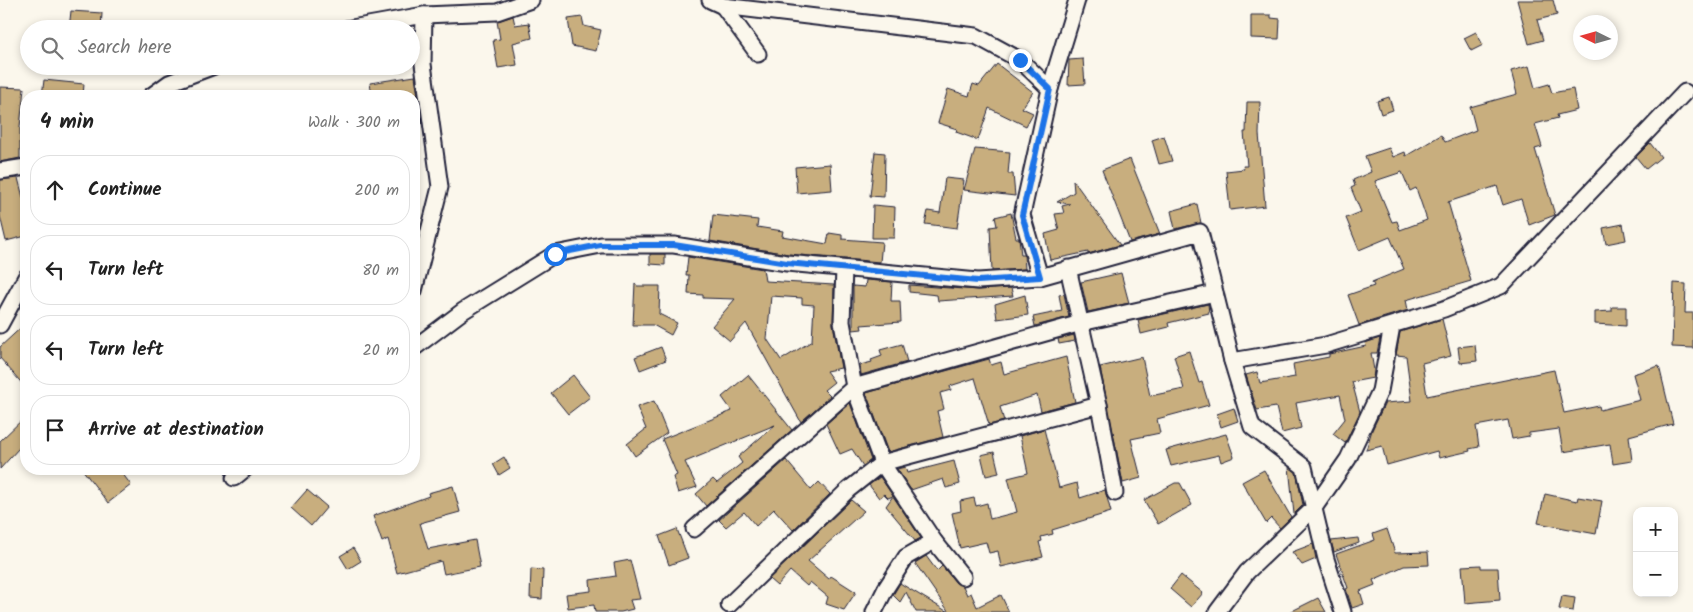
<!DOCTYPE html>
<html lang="en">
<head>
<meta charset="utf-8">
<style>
	body { margin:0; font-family:Kalam,sans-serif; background:#f2f2f2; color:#222 }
	.controls { position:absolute; right:15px; bottom:15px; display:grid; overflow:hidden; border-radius:10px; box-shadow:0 2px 8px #0003 }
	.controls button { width:45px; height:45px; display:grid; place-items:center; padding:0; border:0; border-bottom:1px solid #e0e0e0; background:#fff; color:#222; font:25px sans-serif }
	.compass { position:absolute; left:1573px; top:15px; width:45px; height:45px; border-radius:50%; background:#fff; box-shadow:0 2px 8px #0003; rotate:275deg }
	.stop { position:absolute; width:15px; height:15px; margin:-11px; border:4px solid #1a73e8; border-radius:50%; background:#fff }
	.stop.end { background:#1a73e8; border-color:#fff; box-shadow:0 1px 5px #0008 }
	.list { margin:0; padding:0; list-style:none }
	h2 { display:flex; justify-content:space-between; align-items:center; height:65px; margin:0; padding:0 20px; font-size:21px }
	h2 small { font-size:16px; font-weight:400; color:#767676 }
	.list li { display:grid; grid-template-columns:32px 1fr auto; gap:15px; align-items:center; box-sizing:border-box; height:70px; margin:0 10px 10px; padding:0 10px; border:1px solid #e0e0e0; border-radius:20px }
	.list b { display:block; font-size:19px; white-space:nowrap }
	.list em { font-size:16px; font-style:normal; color:#767676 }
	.icon { flex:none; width:28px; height:28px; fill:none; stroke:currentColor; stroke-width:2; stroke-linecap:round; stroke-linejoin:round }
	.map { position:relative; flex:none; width:1693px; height:612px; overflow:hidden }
	.search { position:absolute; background:#fff; box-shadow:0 2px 8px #0003; left:20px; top:20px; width:400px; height:55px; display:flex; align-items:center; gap:12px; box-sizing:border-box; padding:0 18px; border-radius:28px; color:#767676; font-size:19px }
	.panel { position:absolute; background:#fff; box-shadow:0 2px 8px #0003; left:20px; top:90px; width:400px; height:385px; border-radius:20px }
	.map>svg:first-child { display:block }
</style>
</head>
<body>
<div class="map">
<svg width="1693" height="612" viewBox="0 0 1693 612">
	<rect width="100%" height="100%" fill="#fbf7ec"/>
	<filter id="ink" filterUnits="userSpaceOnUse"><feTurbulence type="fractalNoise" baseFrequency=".02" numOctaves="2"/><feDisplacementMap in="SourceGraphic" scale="10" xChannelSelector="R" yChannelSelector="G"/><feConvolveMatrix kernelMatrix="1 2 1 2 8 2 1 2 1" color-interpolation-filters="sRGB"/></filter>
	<g filter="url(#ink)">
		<g fill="#c8ae7e" stroke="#22223b" fill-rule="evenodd">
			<polygon points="1517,0 1553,0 1557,15 1537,20 1543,40 1529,44"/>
			<polygon points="71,11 102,13 101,29 69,29"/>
			<polygon points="1251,15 1271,15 1271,18 1280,19 1279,39 1251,38"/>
			<polygon points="513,16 515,25 529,23 532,38 513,43 517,65 498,68 493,40 500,39 497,21"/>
			<polygon points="582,17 584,26 601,30 596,51 572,46 568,19"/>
			<polygon points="1476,32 1483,45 1471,51 1464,38"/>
			<polygon points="1083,59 1085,84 1068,85 1069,60"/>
			<polygon points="997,64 1033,92 1022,108 1033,113 1026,126 989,108 978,140 956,132 957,129 938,123 948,89 969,96 973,84 979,86"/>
			<path d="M1529 66 1535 88 1549 84 1552 93 1573 89 1577 110 1557 115 1558 118 1535 124 1542 147 1535 149 1555 215 1529 225 1521 199 1503 205 1497 186 1448 202 1471 281 1406 300 1408 310 1359 325 1348 295 1374 286 1372 282 1404 269 1390 237 1359 250 1346 218 1361 212 1351 188 1355 186 1353 180 1371 172 1365 156 1389 148 1393 157 1405 152 1406 156 1441 135 1445 142 1476 130 1470 107 1517 94 1511 71ZM1402 172 1410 191 1416 188 1427 220 1400 230 1397 221 1392 222 1375 181Z"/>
			<polygon points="415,76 418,96 372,96 370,83"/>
			<polygon points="44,80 84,84 83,96 42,96"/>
			<polygon points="0,87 24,88 20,127 20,158 0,162"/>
			<polygon points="1389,97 1393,110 1381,114 1377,101"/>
			<polygon points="1247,102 1260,102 1259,134 1265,206 1230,210 1226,171 1244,169 1243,166 1247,166 1244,132 1246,132"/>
			<polygon points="1164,136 1172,161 1159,164 1152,140"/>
			<polygon points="1650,143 1661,157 1646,169 1636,157"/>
			<polygon points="975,149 1010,152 1008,174 1013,174 1015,196 964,190"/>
			<polygon points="875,152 885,153 884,197 870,196"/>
			<polygon points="1130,159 1160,234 1130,242 1102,170"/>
			<polygon points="830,164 832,190 797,193 795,167"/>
			<polygon points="18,178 26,209 26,236 6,241 0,216 0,180"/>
			<polygon points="945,178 964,180 957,228 925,224 928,211 940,213"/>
			<polygon points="1073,180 1120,245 1088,254 1088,252 1050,260 1045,234 1059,230 1055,214 1064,213 1062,206 1070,204 1057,202 1074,192"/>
			<polygon points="1197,204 1201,223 1175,229 1171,211"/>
			<polygon points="873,205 895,207 894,238 872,238"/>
			<polygon points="1011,213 1016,238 1019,238 1021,255 1024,255 1025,269 992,271 990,227 997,226 995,217"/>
			<polygon points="713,215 758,220 757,227 783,231 782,236 827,244 829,233 842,235 842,239 882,242 880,262 788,254 710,241"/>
			<polygon points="1623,224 1626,240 1606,244 1603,228"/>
			<polygon points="650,254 665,254 665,265 650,264"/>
			<path d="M688 257 763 269 765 281 834 285 833 324 841 368 826 371 834 382 824 390 830 396 801 422 746 323 730 341 712 326 735 299 703 298V295L688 294 689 275H686ZM771 296 802 298V304L814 305 812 341 781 360 767 339Z"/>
			<polygon points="1121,273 1129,303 1088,312 1081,282"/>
			<polygon points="866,280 892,282 891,301 900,301 901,322 861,325 862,329 853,330 853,286 865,287"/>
			<polygon points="635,283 637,286 660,286 659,314 677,323 671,335 653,325 633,325"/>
			<polygon points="1674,283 1686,284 1685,313 1693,313 1693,348 1672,347"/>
			<polygon points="909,285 977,290 1011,288 1013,296 938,301 937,295 909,292"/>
			<polygon points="1064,294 1069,317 1035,326 1033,317 1062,311 1059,295"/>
			<polygon points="1025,295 1028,315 997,319 995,304"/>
			<polygon points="1208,304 1209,313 1168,323 1169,327 1141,334 1138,320"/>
			<polygon points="1612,307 1626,307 1626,326 1595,324 1595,312 1612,311"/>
			<polygon points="1442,319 1451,356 1422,363 1427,396 1554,370 1564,413 1599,406 1600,410 1640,400 1633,374 1659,366 1673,424 1629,436 1632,461 1613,464 1610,444 1563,452 1559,429 1529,433 1529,436 1512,439 1508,420 1476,426 1479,447 1469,449 1470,451 1439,458 1437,451 1387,465 1382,446 1366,450 1372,430 1385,403 1412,401 1406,356 1396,355 1400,332"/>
			<polygon points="26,323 26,388 0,358 0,347"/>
			<polygon points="1074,335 1075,341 1059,344 1058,339"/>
			<polygon points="1380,338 1377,353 1371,353 1374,370 1373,378 1352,382 1360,412 1345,443 1333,434 1345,419 1340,395 1296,403 1301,428 1282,433 1276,407 1257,410 1246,375 1257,372 1260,383 1295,377 1293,364 1329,357 1329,354 1366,346 1365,343"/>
			<polygon points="902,344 907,362 861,375 860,365 872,362 871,360 882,356 880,350"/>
			<polygon points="1475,345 1477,361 1460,363 1458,347"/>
			<polygon points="661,347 666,360 640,370 635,357"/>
			<polygon points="1189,351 1199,383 1202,382 1209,405 1157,419 1160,433 1131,439 1141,478 1123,483 1100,367 1142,357 1150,396 1184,389 1174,356"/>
			<polygon points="1066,357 1075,402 1041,411 1037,395 1000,407 1004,421 989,425 975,378 950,386 951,390 940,393 944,409 937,411 943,437 888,452 866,393 989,359 991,365 1001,362 1004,374"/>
			<polygon points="573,375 590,397 568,414 551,393"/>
			<polygon points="748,375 792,430 706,506 696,494 713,479 717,483 742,463 738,457 775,425 685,462 697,487 678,493 673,477 677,475 662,439 732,411 722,397"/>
			<polygon points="654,401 667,433 635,456 627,444 646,429 637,407"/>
			<polygon points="850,403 871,460 863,466 852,449 840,454 826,424"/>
			<polygon points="1234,408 1238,421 1221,427 1217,414"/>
			<polygon points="26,416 26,456 19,448 0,469 0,441"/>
			<polygon points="1044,429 1059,488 1077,483 1080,498 1105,490 1111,512 1052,530 1053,534 1041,537 1042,541 1039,542 1043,557 1031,560 1001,567 998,551 989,553 986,542 960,548 952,513 961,511 960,501 974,498 976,506 987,503 990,519 1017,512 1008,478 1028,473 1020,436"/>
			<polygon points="1226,434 1234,457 1221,462 1219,455 1171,466 1166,450"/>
			<polygon points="994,452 999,473 986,476 981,455"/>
			<polygon points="504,457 510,468 499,475 493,464"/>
			<polygon points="786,460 811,490 819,482 830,494 793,530 774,509 756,526 744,512 726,527 719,520"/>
			<polygon points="954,461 960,484 946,488 943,479 911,490 897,469 905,467 907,473"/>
			<polygon points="1289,467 1296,472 1303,505 1294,514"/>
			<polygon points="82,469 119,469 131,485 108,503"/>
			<polygon points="1264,470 1291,517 1280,528 1271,518 1266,523 1242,482"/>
			<polygon points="880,477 893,496 888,498 884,494 879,498 869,485"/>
			<polygon points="1175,483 1180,483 1192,505 1158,524 1144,500"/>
			<polygon points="453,486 460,512 420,523 428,549 475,540 480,567 444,574 441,561 397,573 388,539 382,542 373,516 429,496 428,493"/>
			<polygon points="307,490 327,507 311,526 291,508"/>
			<polygon points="1545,494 1577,501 1578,497 1602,501 1596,534 1538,523"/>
			<polygon points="893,496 921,538 915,541 886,506"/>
			<polygon points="851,500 864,511 808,561 829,579 831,576 856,592 844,610 826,604 828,597 810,582 807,586 790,571 777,586 769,579"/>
			<polygon points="677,529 688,558 669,565 659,536"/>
			<polygon points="1387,529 1395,553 1428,552 1429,565 1404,566 1373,580 1375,585 1360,591 1364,604 1352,608 1346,589 1348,588 1336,554 1375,540 1373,534"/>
			<polygon points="1358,538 1359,543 1334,552 1331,541"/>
			<polygon points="1313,544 1316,559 1302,565 1292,552"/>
			<polygon points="353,548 361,561 348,569 340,556"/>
			<polygon points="926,556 937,571 942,566 956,583 963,586 967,595 971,593 977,607 1001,595 1009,612 949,612 915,563"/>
			<polygon points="630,560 640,599 630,600 633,609 621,612 595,612 594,605 568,608 566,594 591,591 590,580 616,576 614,563"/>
			<polygon points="1481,565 1481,568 1498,568 1500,600 1465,603 1462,566"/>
			<polygon points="531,569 543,570 542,599 530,598"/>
			<polygon points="1181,575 1203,593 1191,607 1170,589"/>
			<polygon points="900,583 903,585 948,612 916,612 906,592 900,602 893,595"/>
			<polygon points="1562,596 1575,598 1573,611 1559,609"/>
			<polygon points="1318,598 1326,612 1290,612"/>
		</g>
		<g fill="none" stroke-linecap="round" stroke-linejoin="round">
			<defs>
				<g id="minor">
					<polyline points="710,0 723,6 976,36 1020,60 1050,89"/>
					<polyline points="723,6 758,54"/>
					<polyline points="346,29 424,15 497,12 531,0"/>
					<polyline points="151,96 169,83 214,66"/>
					<polyline points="0,171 26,167"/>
					<polyline points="1068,268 1099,405 1115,493"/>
					<polyline points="844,269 842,322 854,387 882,463 934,541 963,577"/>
					<polyline points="1040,277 1022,215 1050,89 1077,0"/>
					<polyline points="414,291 440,187 423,64 424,15"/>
					<polyline points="0,325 26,277"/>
					<polyline points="414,348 463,311 555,254 601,245 674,245 787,263 978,281 1040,277 1200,232 1232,361 1252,427 1304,467 1326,559 1343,612"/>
					<polyline points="1232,361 1326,345 1444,309 1501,286 1685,92"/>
					<polyline points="234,478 245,469"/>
					<polyline points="694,529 854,387 1081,323 1215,293"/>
					<polyline points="729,605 848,490 882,463 1099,405"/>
					<polyline points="874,612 886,588 906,557 934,541"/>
					<polyline points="1217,612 1247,572 1314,508 1348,459 1380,391 1392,326"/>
				</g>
			</defs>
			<use href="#minor" stroke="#22223b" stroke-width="19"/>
			<use href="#minor" stroke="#fbf7ec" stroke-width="15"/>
		</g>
	</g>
	<g fill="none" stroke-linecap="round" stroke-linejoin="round" filter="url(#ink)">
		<polyline stroke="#1a73e8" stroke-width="6" points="555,254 600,245 674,245 787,263 978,281 1040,277 1022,215 1050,89 1020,60"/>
	</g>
</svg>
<div class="controls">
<button>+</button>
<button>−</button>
</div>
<svg class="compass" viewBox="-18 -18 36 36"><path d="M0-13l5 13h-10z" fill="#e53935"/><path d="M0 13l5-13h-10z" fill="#767676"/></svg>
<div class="stop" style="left:555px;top:254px"></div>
<div class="stop end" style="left:1020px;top:60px"></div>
<div class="search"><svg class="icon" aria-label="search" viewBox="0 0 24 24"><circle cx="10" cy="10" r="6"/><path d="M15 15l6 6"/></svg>Search here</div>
<section class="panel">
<h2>4 min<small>Walk · 300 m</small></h2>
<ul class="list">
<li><svg class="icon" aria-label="ahead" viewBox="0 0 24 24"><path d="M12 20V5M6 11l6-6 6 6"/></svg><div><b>Continue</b></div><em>200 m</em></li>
<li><svg class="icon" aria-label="left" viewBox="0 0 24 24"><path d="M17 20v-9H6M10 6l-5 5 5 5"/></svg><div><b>Turn left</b></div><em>80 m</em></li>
<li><svg class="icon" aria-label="left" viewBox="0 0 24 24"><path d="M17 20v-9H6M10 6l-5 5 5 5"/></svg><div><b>Turn left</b></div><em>20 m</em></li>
<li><svg class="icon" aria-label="arrive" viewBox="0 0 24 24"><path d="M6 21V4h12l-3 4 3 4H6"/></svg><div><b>Arrive at destination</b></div></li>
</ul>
</section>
</div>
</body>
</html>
